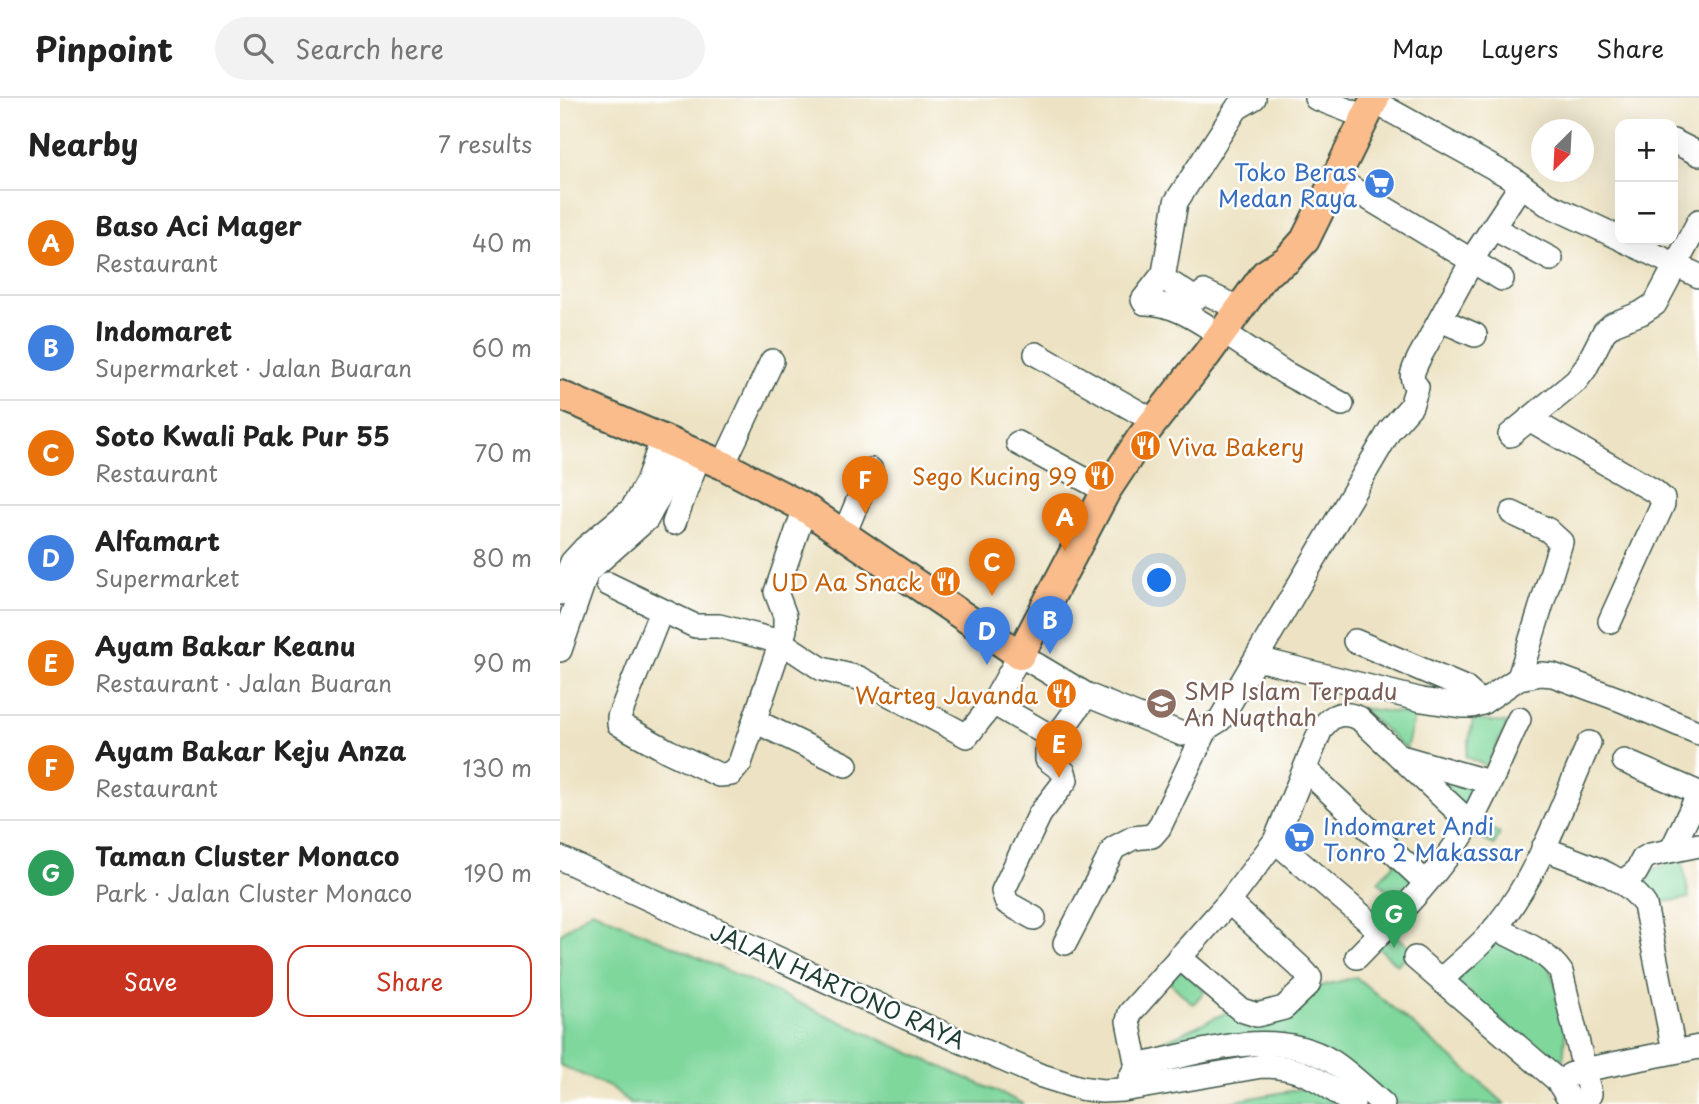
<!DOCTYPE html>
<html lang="en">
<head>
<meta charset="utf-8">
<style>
	body { margin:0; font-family:"Playpen Sans",sans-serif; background:#f2f2f2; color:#222 }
	.controls { position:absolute; right:21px; top:21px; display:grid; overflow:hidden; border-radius:14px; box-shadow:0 7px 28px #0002 }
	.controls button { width:63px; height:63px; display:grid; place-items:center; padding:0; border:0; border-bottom:2px solid #e0e0e0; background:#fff; color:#222; font:35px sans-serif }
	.compass { position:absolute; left:971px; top:21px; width:63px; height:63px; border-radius:50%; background:#fff; box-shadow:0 7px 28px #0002; rotate:204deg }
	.you { position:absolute; left:600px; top:483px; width:24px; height:24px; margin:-18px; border:5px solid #fff; border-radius:50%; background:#1a73e8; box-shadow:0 0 0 10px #1a73e833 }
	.badge { display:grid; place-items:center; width:46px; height:46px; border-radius:50%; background:#c8321e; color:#fff; font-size:23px; font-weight:700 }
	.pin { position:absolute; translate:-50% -58px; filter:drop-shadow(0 2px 4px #0008) }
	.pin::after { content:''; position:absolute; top:37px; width:24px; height:21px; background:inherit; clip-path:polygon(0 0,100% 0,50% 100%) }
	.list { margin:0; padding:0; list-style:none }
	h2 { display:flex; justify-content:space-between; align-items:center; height:91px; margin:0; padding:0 28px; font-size:30px }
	h2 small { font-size:23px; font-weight:400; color:#767676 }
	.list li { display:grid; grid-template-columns:46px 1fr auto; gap:21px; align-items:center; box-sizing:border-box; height:105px; padding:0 28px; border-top:2px solid #e0e0e0 }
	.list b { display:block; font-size:26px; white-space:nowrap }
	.list p { margin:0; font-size:23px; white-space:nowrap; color:#767676 }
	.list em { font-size:23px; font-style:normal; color:#767676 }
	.actions { display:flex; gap:14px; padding:21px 28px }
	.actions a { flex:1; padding:16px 0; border:2px solid #c8321e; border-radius:21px; text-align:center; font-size:24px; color:#c8321e }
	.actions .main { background:#c8321e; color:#fff }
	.icon { flex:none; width:38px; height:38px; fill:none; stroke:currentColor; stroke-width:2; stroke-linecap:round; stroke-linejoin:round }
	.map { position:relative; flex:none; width:1139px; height:1006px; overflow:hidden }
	header { display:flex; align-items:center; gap:42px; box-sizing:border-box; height:98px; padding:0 35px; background:#fff; border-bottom:2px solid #e0e0e0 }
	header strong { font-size:33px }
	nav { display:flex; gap:38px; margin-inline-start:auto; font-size:24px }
	.search { width:490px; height:63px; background:#f2f2f2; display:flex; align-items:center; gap:18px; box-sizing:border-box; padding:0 24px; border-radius:38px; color:#767676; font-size:26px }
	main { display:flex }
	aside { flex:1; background:#fff }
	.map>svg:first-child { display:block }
</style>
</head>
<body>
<header>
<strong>Pinpoint</strong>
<div class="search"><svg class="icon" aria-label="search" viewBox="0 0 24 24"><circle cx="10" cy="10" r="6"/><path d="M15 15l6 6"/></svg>Search here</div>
<nav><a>Map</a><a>Layers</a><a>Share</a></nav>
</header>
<main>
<aside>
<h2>Nearby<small>7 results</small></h2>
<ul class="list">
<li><span class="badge" style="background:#e8710a">A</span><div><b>Baso Aci Mager</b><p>Restaurant</p></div><em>40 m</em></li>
<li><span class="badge" style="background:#3f7fe0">B</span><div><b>Indomaret</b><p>Supermarket · Jalan Buaran</p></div><em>60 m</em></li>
<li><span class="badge" style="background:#e8710a">C</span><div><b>Soto Kwali Pak Pur 55</b><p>Restaurant</p></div><em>70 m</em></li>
<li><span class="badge" style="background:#3f7fe0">D</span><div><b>Alfamart</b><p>Supermarket</p></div><em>80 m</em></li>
<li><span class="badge" style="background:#e8710a">E</span><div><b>Ayam Bakar Keanu</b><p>Restaurant · Jalan Buaran</p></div><em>90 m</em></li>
<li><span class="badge" style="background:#e8710a">F</span><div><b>Ayam Bakar Keju Anza</b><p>Restaurant</p></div><em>130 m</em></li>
<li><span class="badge" style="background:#2e9e5b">G</span><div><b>Taman Cluster Monaco</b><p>Park · Jalan Cluster Monaco</p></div><em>190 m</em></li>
</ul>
<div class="actions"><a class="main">Save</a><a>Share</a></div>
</aside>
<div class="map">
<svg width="1139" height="1006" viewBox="0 0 1139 1006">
	<rect width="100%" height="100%" fill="#fff"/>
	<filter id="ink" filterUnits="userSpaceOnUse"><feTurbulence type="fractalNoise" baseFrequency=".0143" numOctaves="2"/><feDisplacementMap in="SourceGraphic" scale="14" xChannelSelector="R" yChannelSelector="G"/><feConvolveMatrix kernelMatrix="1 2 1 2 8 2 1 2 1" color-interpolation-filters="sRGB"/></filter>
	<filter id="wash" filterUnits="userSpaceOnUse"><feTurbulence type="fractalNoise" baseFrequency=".00686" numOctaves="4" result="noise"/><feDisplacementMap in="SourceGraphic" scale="28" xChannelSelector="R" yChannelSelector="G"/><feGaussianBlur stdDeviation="1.57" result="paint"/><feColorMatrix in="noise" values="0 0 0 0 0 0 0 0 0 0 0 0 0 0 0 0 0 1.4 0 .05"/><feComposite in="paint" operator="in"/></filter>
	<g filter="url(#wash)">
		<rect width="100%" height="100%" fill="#ede3c4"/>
		<g fill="#7fd79c" stroke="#4f8a68" stroke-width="2">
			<polygon points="801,610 855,617 846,651"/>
			<polygon points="913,622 948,625 926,668 906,659"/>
			<polygon points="851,665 924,685 906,712"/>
			<polygon points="915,724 940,735 934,747 910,736"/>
			<polygon points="1122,761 1129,800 1098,805 1083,793 1092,772"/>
			<polygon points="837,763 858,782 839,803 818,783"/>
			<polygon points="32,812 464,1006 70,1006 54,991 0,967 0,836"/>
			<polygon points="831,833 852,851 837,867 817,848"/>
			<polygon points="938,837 987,865 1007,915 1002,976 896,883"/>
			<polygon points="621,871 645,893 633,906 609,884"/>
			<polygon points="796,879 923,986 945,1006 813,1006 774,972 590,950 676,910"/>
			<polygon points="752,989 775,1006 658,1006"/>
		</g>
	</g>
	<g filter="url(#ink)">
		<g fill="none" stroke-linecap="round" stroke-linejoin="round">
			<defs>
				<g id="minor">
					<polyline points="756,0 805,19"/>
					<polyline points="813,3 952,80 987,106 1060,140"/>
					<polyline points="1113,43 1139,56"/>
					<polyline points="775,80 942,181"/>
					<polyline points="933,130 991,161"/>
					<polyline points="1063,142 1139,178"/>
					<polyline points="612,186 635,201 644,194 680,211"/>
					<polyline points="881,222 915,237"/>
					<polyline points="663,234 725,275 782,306"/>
					<path d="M661 237C637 222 614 205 585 205L583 202 604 175 616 104 677 10 694 0"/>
					<polyline points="476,256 594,323"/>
					<polyline points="969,321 1094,393 1103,401 1103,406 1050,523"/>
					<polyline points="950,337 1016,283 1025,271 1044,234 1053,226 1081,215 1095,206 1139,123"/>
					<polyline points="458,345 546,393"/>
					<polyline points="163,367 212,263"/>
					<polyline points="952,415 988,432 1001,444 959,580"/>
					<polyline points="114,425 139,357"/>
					<polyline points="284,436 311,372"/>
					<polyline points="48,486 135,528 159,528 221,544 262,571 299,580 407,638 433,605 460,557 527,597 622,636 647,630 660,622 692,567 699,563 706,563 862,602 901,608 912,608 922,605 959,580 981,576 993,577 1061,602 1139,635"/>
					<polyline points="0,495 12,464 25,450 72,411 87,384 102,342"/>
					<polyline points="101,513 59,619 59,626 108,653 159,677 171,676 180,665 225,532 225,518 216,494 245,410"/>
					<polyline points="795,543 905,590 922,605"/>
					<polyline points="0,552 27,474 87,421 103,391 119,348"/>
					<path d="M692 567 830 332 851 308 857 289C848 279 854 271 859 260L918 152 961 87"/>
					<polyline points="433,605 495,641"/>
					<polyline points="195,623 286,667"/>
					<polyline points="845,660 929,684"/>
					<polyline points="1064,663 1139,695"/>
					<polyline points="746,672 865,784"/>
					<polyline points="715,743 821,834"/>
					<path d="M983 750C1016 764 1065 776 1085 807L1114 953"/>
					<polyline points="1112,751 1139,695"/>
					<path d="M0 760 347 920 479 977 520 990 542 993 563 992 702 968C742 968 762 983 793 1006"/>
					<polyline points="1062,784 1076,774 1083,761 1090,757 1139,747"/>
					<polyline points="474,820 447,805 443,793 480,716 506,682 504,674 487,661 487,652 527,597"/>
					<path d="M935 830C958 842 986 852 1001 874L1030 996 1024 1006"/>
					<polyline points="505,845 554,750 573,740 592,738 599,730 647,630"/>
					<polyline points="619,859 681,912 697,917 724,910 748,887 750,880 740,869 669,804"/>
					<path d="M797 859C836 819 879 776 908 728 928 694 942 656 959 621"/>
					<polyline points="855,860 997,982 1009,1001 1016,1006"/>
					<path d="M881 882C898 865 920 849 936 829 979 776 1002 707 1029 645"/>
					<polyline points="1010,977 1023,972 1139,949"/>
					<path d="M570 980 577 968C640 955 713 927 773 964 791 976 807 992 823 1006"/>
					<path d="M581 989 568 923 570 915 669 804 715 743 761 631C772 616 782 613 799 620L910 725"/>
				</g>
				<polyline id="major" points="0,297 163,367 245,410 460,557 546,393 581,340 647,256 705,176 727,162 745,142 815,0"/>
			</defs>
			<use href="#minor" stroke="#3e564a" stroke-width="26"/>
			<use href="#major" stroke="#3e564a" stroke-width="32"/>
			<use href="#minor" stroke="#fff" stroke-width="23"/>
			<use href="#major" stroke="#fabc8b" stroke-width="28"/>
		</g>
	</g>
	<defs>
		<symbol id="supermarket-disc" viewBox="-11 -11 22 22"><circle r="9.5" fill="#3f7fe0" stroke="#fff"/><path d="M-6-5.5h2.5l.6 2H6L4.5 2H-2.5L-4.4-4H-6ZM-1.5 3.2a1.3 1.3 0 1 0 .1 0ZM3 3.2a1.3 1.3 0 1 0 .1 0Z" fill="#fff"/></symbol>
		<symbol id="restaurant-disc" viewBox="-11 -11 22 22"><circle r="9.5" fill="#e8710a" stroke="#fff"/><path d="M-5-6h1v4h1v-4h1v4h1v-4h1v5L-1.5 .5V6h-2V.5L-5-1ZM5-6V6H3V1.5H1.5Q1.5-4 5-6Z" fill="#fff"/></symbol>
		<symbol id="university-disc" viewBox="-11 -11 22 22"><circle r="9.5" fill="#8d6e63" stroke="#fff"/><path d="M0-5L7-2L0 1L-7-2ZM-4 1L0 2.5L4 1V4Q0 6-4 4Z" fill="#fff"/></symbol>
	</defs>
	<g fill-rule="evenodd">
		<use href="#supermarket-disc" x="802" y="68" width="35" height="35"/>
		<use href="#restaurant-disc" x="568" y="330" width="35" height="35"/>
		<use href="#restaurant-disc" x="522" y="360" width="35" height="35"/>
		<use href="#restaurant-disc" x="368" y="466" width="35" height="35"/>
		<use href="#restaurant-disc" x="484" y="578" width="35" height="35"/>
		<use href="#university-disc" x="584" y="588" width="35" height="35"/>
		<use href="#supermarket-disc" x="722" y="722" width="35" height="35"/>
	</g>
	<g text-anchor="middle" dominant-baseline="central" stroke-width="5" stroke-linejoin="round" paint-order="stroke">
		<g font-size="23" fill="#366cbe" stroke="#fff" text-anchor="end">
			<text x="797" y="73">Toko Beras<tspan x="797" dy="26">Medan Raya</tspan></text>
			<text x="763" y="727" text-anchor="start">Indomaret Andi<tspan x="763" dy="26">Tonro 2 Makassar</tspan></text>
		</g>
		<g font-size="23" fill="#c56008" stroke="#fff" text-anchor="end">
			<text x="608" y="348" text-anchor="start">Viva Bakery</text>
			<text x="517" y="377">Sego Kucing 99</text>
			<text x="362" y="483">UD Aa Snack</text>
			<text x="478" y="596">Warteg Javanda</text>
		</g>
		<g font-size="23" fill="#785e54" stroke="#fff" text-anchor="start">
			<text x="624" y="592">SMP Islam Terpadu<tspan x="624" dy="26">An Nuqthah</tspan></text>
		</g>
		<g font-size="23" fill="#1f3d34" stroke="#fff">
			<text transform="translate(278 887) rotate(24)">JALAN HARTONO RAYA</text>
		</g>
	</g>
</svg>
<div class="controls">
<button>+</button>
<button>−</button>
</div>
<svg class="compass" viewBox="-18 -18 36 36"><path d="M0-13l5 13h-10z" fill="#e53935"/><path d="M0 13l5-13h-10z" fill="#767676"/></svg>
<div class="you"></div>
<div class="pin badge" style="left:505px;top:453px;background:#e8710a">A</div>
<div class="pin badge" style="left:490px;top:556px;background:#3f7fe0">B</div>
<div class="pin badge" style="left:432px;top:498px;background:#e8710a">C</div>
<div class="pin badge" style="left:427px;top:567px;background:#3f7fe0">D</div>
<div class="pin badge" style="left:499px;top:680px;background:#e8710a">E</div>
<div class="pin badge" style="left:305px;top:416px;background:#e8710a">F</div>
<div class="pin badge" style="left:834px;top:850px;background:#2e9e5b">G</div>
</div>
</main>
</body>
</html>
